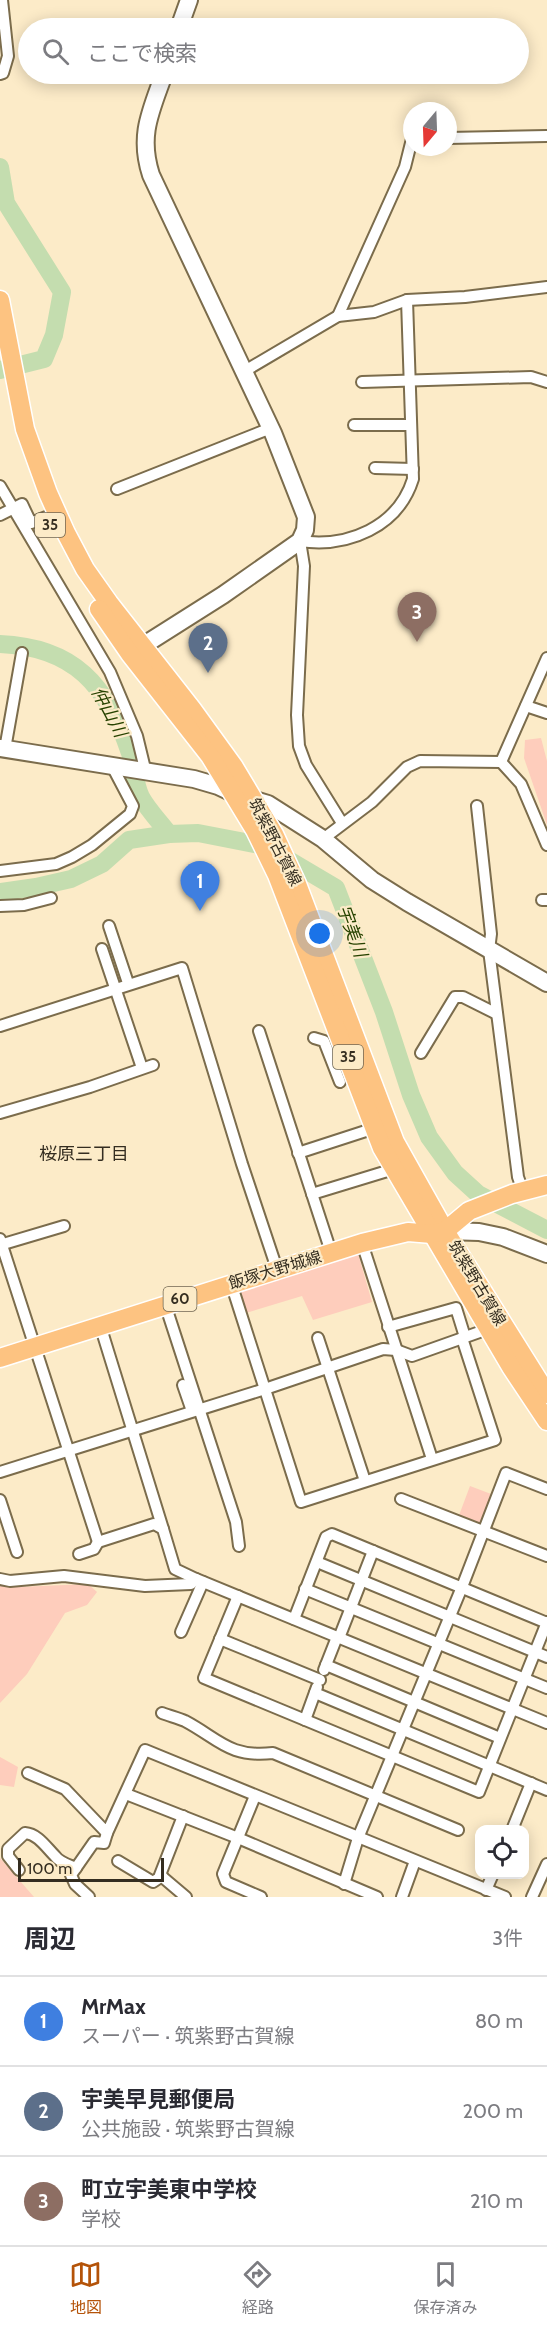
<!DOCTYPE html>
<html lang="ja">
<head>
<meta charset="utf-8">
<style>
	body { margin:0; font-family:Cabin,"Noto Sans JP",sans-serif; background:#f7f7f7; color:#2b2b33 }
	.controls { position:absolute; right:18px; bottom:18px; display:grid; overflow:hidden; border-radius:12px; box-shadow:0 3px 15px #0003 }
	.controls button { width:54px; height:54px; display:grid; place-items:center; padding:0; border:0; border-bottom:2px solid #e1e1e2; background:#fff; color:#2b2b33; font:30px sans-serif }
	.compass { position:absolute; left:403px; top:102px; width:54px; height:54px; border-radius:50%; background:#fff; box-shadow:0 3px 15px #0003; rotate:199deg }
	.scale { position:absolute; left:18px; bottom:15px; width:146px; box-sizing:border-box; padding-left:6px; border:3px solid #342d20; border-top:0; font-size:16px; line-height:21px; white-space:nowrap; color:#342d20; -webkit-text-stroke:4px #fcebc8; paint-order:stroke }
	.you { position:absolute; left:320px; top:934px; width:21px; height:21px; margin:-15px; border:4px solid #fff; border-radius:50%; background:#1a73e8; box-shadow:0 0 0 9px #1a73e833 }
	.badge { display:grid; place-items:center; width:39px; height:39px; border-radius:50%; background:#b45309; color:#fff; font-size:20px; font-weight:700 }
	.pin { position:absolute; translate:-50% -50px; filter:drop-shadow(0 2px 3px #0008) }
	.pin::after { content:''; position:absolute; top:32px; width:21px; height:18px; background:inherit; clip-path:polygon(0 0,100% 0,50% 100%) }
	.list { margin:0; padding:0; list-style:none }
	h2 { display:flex; justify-content:space-between; align-items:center; height:78px; margin:0; padding:0 24px; font-size:26px }
	h2 small { font-size:20px; font-weight:400; color:#7c7c81 }
	.list li { display:grid; grid-template-columns:39px 1fr auto; gap:18px; align-items:center; box-sizing:border-box; height:90px; padding:0 24px; border-top:2px solid #e1e1e2 }
	.list b { display:block; font-size:22px; white-space:nowrap }
	.list p { margin:0; font-size:20px; white-space:nowrap; color:#7c7c81 }
	.list em { font-size:20px; font-style:normal; color:#7c7c81 }
	.icon { flex:none; width:33px; height:33px; fill:none; stroke:currentColor; stroke-width:2; stroke-linecap:round; stroke-linejoin:round }
	.map { position:relative; flex:none; width:547px; height:1897px; overflow:hidden }
	.search { position:absolute; background:#fff; box-shadow:0 3px 15px #0003; left:18px; right:18px; top:18px; height:66px; display:flex; align-items:center; gap:15px; box-sizing:border-box; padding:0 21px; border-radius:33px; color:#7c7c81; font-size:22px }
	.sheet { height:348px; background:#fff }
	nav { display:flex; justify-content:space-around; align-items:center; box-sizing:border-box; height:84px; border-top:2px solid #e1e1e2; background:#fff; font-size:16px; color:#7c7c81 }
	nav a { display:grid; justify-items:center; gap:3px }
	nav .on { color:#b45309 }
	.map>svg:first-child { display:block }
</style>
</head>
<body>
<div class="map">
<svg width="547" height="1897" viewBox="0 0 547 1897">
	<rect width="100%" height="100%" fill="#fcebc8"/>
	<g fill="#fecdbc">
		<polygon points="541,738 547,761 547,825 524,758 525,740"/>
		<polygon points="357,1250 372,1302 313,1320 302,1296 246,1313 239,1288"/>
		<polygon points="470,1486 491,1494 479,1525 458,1518"/>
		<polygon points="88,1584 97,1592 87,1605 65,1613 27,1674 0,1703 0,1585 18,1587"/>
		<polygon points="0,1757 18,1767 14,1787 0,1785"/>
		<polygon points="0,1858 34,1897 0,1897"/>
	</g>
	<g fill="none" stroke-linecap="round" stroke-linejoin="round">
		<g stroke="#c4ddaf" stroke-width="18">
			<polyline points="0,167 6,203 62,292 54,335 44,359 0,370"/>
			<path d="M0 644C74 647 107 685 130 753 135 768 134 783 141 797 148 810 160 822 169 834"/>
			<polyline points="0,892 36,887 71,879 102,864 129,840 169,834 198,833 265,846 336,888 384,1012 411,1095 429,1137 455,1173 478,1194 547,1230"/>
		</g>
		<defs>
			<g id="street">
				<polyline points="0,74 3,73 8,56 2,0"/>
				<polyline points="448,138 547,136"/>
				<polyline points="338,316 405,167 412,139"/>
				<polyline points="243,372 338,316 374,312 407,300 465,297 547,287"/>
				<polyline points="362,382 531,377 547,382"/>
				<polyline points="354,425 411,425"/>
				<polyline points="375,468 413,469"/>
				<polyline points="0,486 110,672 137,736 146,773"/>
				<polyline points="117,489 271,428"/>
				<polyline points="0,515 22,504 31,523 46,517"/>
				<polyline points="526,706 547,713"/>
				<polyline points="5,749 22,653"/>
				<polyline points="501,762 547,658"/>
				<polyline points="477,806 491,934 489,950 518,1177 523,1191"/>
				<path d="M342 823 306 765 299 746 297 715 304 566 300 541C348 548 398 527 413 479L407 300"/>
				<polyline points="323,839 372,802 407,767 420,761 501,762 521,784 547,845"/>
				<polyline points="0,871 56,864 72,857 92,845 130,814 133,806 113,768"/>
				<polyline points="542,900 547,900"/>
				<polyline points="0,906 24,905 51,898"/>
				<polyline points="109,926 128,983"/>
				<polyline points="102,949 142,1068"/>
				<polyline points="0,1026 182,968 242,1164 277,1269"/>
				<polyline points="259,1031 331,1252"/>
				<polyline points="314,1038 324,1041 340,1082"/>
				<polyline points="421,1053 455,997 463,997 497,1014"/>
				<polyline points="0,1113 90,1087 153,1065"/>
				<polyline points="298,1153 375,1128"/>
				<polyline points="312,1194 394,1169"/>
				<polyline points="0,1239 98,1542 154,1524 163,1529 175,1569 196,1579 547,1723"/>
				<polyline points="362,1243 432,1459"/>
				<polyline points="0,1245 64,1226"/>
				<polyline points="231,1283 301,1502 495,1440 462,1338"/>
				<polyline points="165,1304 236,1522 239,1546"/>
				<polyline points="100,1325 163,1529"/>
				<polyline points="388,1327 456,1308 465,1337"/>
				<polyline points="318,1338 365,1481"/>
				<polyline points="183,1385 192,1411"/>
				<polyline points="0,1472 265,1389 383,1349 396,1350 412,1356 488,1329"/>
				<polyline points="401,1499 547,1556"/>
				<polyline points="0,1500 17,1552"/>
				<polyline points="79,1554 94,1549 98,1542"/>
				<polyline points="317,1562 547,1657"/>
				<polyline points="0,1579 10,1581 64,1576 145,1586 191,1584 196,1579"/>
				<polyline points="305,1589 547,1688"/>
				<polyline points="238,1596 204,1678 479,1792 547,1622"/>
				<polyline points="294,1619 326,1537 332,1534 547,1623"/>
				<polyline points="181,1632 203,1582"/>
				<polyline points="339,1638 373,1551"/>
				<polyline points="220,1639 320,1680"/>
				<polyline points="326,1665 500,1738"/>
				<polyline points="324,1670 337,1637"/>
				<polyline points="315,1693 547,1790"/>
				<path d="M162 1713C170 1716 178 1718 185 1721 219 1739 229 1758 273 1753L458 1830"/>
				<polyline points="305,1720 317,1687"/>
				<polyline points="28,1773 65,1789 107,1833 145,1750 505,1897"/>
				<polyline points="126,1794 238,1838 377,1897"/>
				<polyline points="255,1796 223,1874 226,1882 261,1897"/>
				<polyline points="183,1816 160,1875 186,1897"/>
				<polyline points="512,1830 531,1783"/>
				<polyline points="118,1861 153,1882 162,1876"/>
				<path d="M19 1870 8 1856V1849L25 1833C38 1834 46 1847 55 1856 60 1863 69 1865 76 1868"/>
				<polyline points="344,1884 358,1838 462,1587 506,1473 547,1489"/>
				<polyline points="486,1890 493,1874"/>
				<polyline points="89,1897 75,1884 71,1875 94,1842 104,1843 107,1833"/>
				<polyline points="402,1897 415,1861"/>
				<polyline points="532,1897 547,1864"/>
			</g>
			<g id="secondary">
				<polyline points="179,28 189,0"/>
				<path d="M133 652 223 595 300 541 305 530 306 517 273 433 151 175C138 135 151 111 164 74"/>
				<polyline points="0,748 194,779 218,786 235,794 268,804 323,839 372,880 407,902 547,983"/>
				<polyline points="445,1231 479,1232 503,1237 547,1254"/>
			</g>
			<g id="primary">
				<polyline points="0,300 25,429 48,493 66,533 85,569 109,603 192,709 234,767 274,834 297,884 395,1142 445,1231 547,1394"/>
				<polyline points="99,609 130,654 210,756 255,830 277,875 382,1148 511,1367 547,1421"/>
				<polyline points="0,1358 362,1243 408,1232 432,1234 445,1231 469,1211 512,1194 547,1185"/>
			</g>
		</defs>
		<use href="#street" stroke="#7b6c4c" stroke-width="14"/>
		<use href="#secondary" stroke="#7b6c4c" stroke-width="20"/>
		<use href="#primary" stroke="#fff" stroke-width="21"/>
		<use href="#street" stroke="#fff" stroke-width="10"/>
		<use href="#secondary" stroke="#fff" stroke-width="16"/>
		<use href="#primary" stroke="#fdc381" stroke-width="18"/>
	</g>
	<g text-anchor="middle" dominant-baseline="central" stroke-width="4.5" stroke-linejoin="round" paint-order="stroke">
		<g fill="#fcebc8" stroke="#706652" stroke-width="1.5">
			<rect x="35" y="513" width="30" height="24" rx="4.5"/>
			<rect x="333" y="1045" width="30" height="24" rx="4.5"/>
			<rect x="163.5" y="1287" width="33" height="24" rx="4.5"/>
		</g>
		<g font-size="15" font-weight="bold" fill="#342d20">
			<text x="50" y="525">35</text>
			<text x="348" y="1057">35</text>
			<text x="180" y="1299">60</text>
		</g>
		<g font-size="16" fill="#342d20" stroke="#fcebc8">
			<text transform="translate(275 842) rotate(63)">筑紫野古賀線</text>
			<text transform="translate(275 1270) rotate(-17)">飯塚大野城線</text>
			<text transform="translate(477 1283) rotate(59)">筑紫野古賀線</text>
		</g>
		<g font-size="18" font-style="italic" fill="#274300" stroke="#fcebc8">
			<text transform="translate(109 712) rotate(62)">仲山川</text>
			<text transform="translate(352 931) rotate(70)">宇美川</text>
		</g>
		<g font-size="18" fill="#342d20" stroke="#fcebc8">
			<text x="84" y="1154">桜原三丁目</text>
		</g>
	</g>
</svg>
<div class="controls">
<button><svg class="icon" aria-label="locate" viewBox="0 0 24 24"><circle cx="12" cy="12" r="6"/><path d="M12 2v4M12 18v4M2 12h4M18 12h4"/></svg></button>
</div>
<svg class="compass" viewBox="-18 -18 36 36"><path d="M0-13l5 13h-10z" fill="#e53935"/><path d="M0 13l5-13h-10z" fill="#7c7c81"/></svg>
<div class="scale">100 m</div>
<div class="you"></div>
<div class="pin badge" style="left:200px;top:911px;background:#3f7fe0">1</div>
<div class="pin badge" style="left:208px;top:673px;background:#5c6f8a">2</div>
<div class="pin badge" style="left:417px;top:642px;background:#8d6e63">3</div>
<div class="search"><svg class="icon" aria-label="search" viewBox="0 0 24 24"><circle cx="10" cy="10" r="6"/><path d="M15 15l6 6"/></svg>ここで検索</div>
</div>
<section class="sheet">
<h2>周辺<small>3件</small></h2>
<ul class="list">
<li><span class="badge" style="background:#3f7fe0">1</span><div><b>MrMax</b><p>スーパー · 筑紫野古賀線</p></div><em>80 m</em></li>
<li><span class="badge" style="background:#5c6f8a">2</span><div><b>宇美早見郵便局</b><p>公共施設 · 筑紫野古賀線</p></div><em>200 m</em></li>
<li><span class="badge" style="background:#8d6e63">3</span><div><b>町立宇美東中学校</b><p>学校</p></div><em>210 m</em></li>
</ul>
</section>
<nav>
<a class="on"><svg class="icon" aria-label="map" viewBox="0 0 24 24"><path d="M3 6l6-2 6 2 6-2v14l-6 2-6-2-6 2zM9 4v14M15 6v14"/></svg>地図</a>
<a><svg class="icon" aria-label="directions" viewBox="0 0 24 24"><path d="M12 3l9 9-9 9-9-9zM9 14v-3h6M13 9l2 2-2 2"/></svg>経路</a>
<a><svg class="icon" aria-label="saved" viewBox="0 0 24 24"><path d="M7 4h10v16l-5-4-5 4z"/></svg>保存済み</a>
</nav>
</body>
</html>
